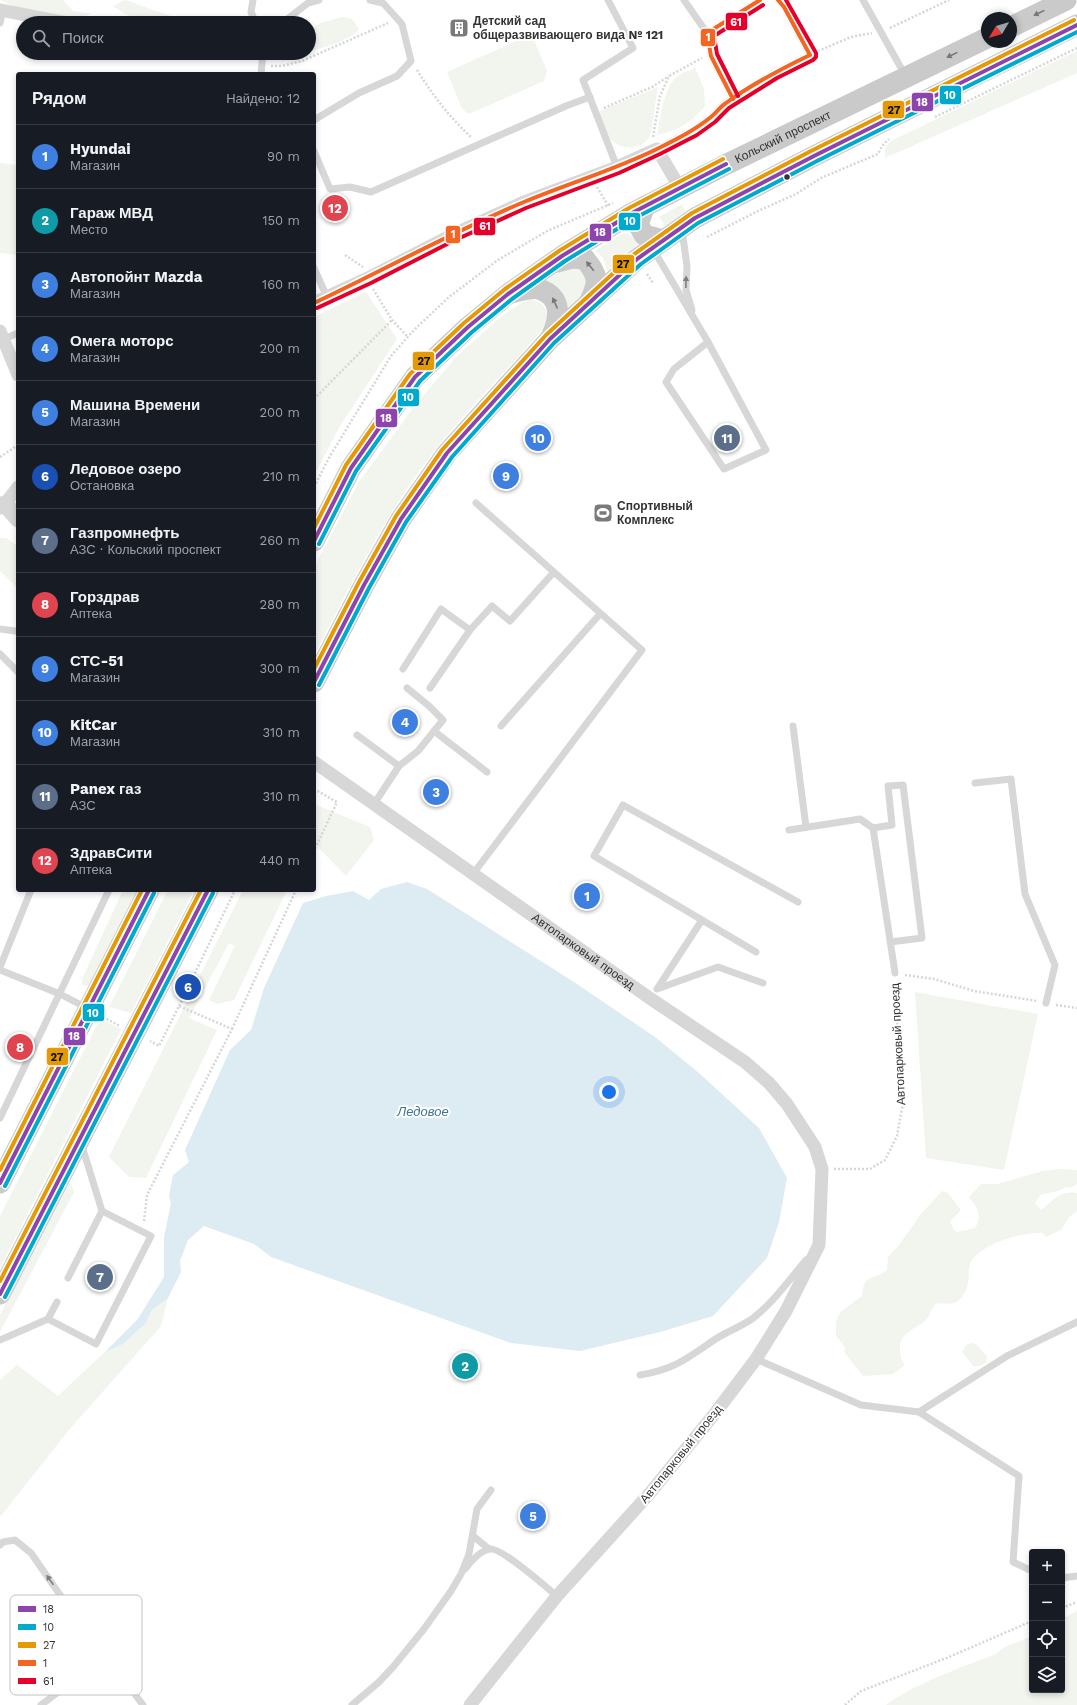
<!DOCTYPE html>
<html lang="ru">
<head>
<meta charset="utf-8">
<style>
	body { margin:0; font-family:"Work Sans",sans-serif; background:#20242c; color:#f1f3f6 }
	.controls { position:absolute; right:12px; bottom:12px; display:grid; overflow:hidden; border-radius:4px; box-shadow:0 2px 6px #0003 }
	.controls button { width:36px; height:36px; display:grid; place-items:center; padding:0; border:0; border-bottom:1px solid #363941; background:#171b24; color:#f1f3f6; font:20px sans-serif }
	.compass { position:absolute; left:981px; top:12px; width:36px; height:36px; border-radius:50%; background:#171b24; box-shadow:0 2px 6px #0003; rotate:232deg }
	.you { position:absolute; left:609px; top:1092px; width:14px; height:14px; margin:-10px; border:3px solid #fff; border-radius:50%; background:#1a73e8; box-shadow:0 0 0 6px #1a73e833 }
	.badge { display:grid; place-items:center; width:26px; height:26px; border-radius:50%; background:#b45309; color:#fff; font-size:13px; font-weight:700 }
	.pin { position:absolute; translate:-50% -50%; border:2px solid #fff; box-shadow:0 1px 4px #0006 }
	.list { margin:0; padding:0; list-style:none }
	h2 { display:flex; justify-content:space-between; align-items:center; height:52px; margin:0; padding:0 16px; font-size:17px }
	h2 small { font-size:13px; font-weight:400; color:#9ea1a6 }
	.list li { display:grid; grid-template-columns:26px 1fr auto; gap:12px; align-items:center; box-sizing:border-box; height:64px; padding:0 16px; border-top:1px solid #363941 }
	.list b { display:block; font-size:15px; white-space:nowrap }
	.list p { margin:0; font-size:13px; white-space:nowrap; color:#9ea1a6 }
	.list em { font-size:13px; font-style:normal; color:#9ea1a6 }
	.icon { flex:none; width:22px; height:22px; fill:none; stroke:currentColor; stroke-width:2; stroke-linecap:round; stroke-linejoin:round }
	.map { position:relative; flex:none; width:1077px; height:1705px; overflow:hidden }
	.search { position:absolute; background:#171b24; box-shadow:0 2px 6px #0003; left:16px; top:16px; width:300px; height:44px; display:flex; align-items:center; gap:10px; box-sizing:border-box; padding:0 14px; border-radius:22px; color:#9ea1a6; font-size:15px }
	.panel { position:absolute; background:#171b24; box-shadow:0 2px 6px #0003; left:16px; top:72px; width:300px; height:820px; border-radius:4px }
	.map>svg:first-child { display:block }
</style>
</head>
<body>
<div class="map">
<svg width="1077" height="1705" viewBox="0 0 1077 1705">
	<rect width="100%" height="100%" fill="#fff"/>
	<g fill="#f1f5ed">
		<polygon points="0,0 63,0 73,11 92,14 57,23 31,14"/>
		<path d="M125 0C139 4 190 25 201 22 204 21 208 18 212 16L226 23H147L125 14 113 6Z"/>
		<path d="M342 17 352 19 359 29C351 40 322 48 309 52V30L320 23Z"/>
		<polygon points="525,37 534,40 547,71 544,81 469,114 462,109 447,72"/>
		<polygon points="1077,51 1077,73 885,158 885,148 891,141"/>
		<path d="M695 68 704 89 705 106C689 124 680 129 657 135 660 120 664 85 678 76 682 72 690 71 695 68Z"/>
		<path d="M658 87C656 95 652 134 649 138 637 153 617 149 607 135 602 129 600 119 598 112Z"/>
		<polygon points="0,163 18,165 18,255 0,253"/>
		<polygon points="682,205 686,211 665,226 659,217 676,207"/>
		<path d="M626 233 632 236 636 242 635 248 607 270C605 261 603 256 595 251L618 236Z"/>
		<path d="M573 264 585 271 588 293 565 311C565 291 559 285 540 280Z"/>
		<polygon points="366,292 397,339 340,426 314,476 314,317"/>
		<path d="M529 299C544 303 549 308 547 324 509 370 464 411 428 459 382 520 349 588 314 656V567L359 482 416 404 456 357 503 315 523 302Z"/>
		<polygon points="0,538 6,538 18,546 18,589 0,571"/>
		<polygon points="314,804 370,827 374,840 346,876 314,843"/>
		<polygon points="123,890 137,890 92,983 87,986 82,985 82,979"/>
		<polygon points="168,890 194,890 131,1013 109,1007"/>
		<polygon points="243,890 287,890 234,1000 217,1004 209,1000 235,946 229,943 189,1018 217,1030 146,1178 129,1177 109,1157"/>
		<polygon points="915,992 1038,1014 1004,1170 926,1158"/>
		<polygon points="100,1019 121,1029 0,1268 0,1216"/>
		<path d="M1059 1169 1077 1170V1184L1073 1187H1066L1058 1191 1040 1195 1035 1203 1041 1210C1053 1201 1059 1190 1077 1193V1211L1069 1217 1061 1230 1046 1237 1042 1233C1022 1232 982 1243 971 1262 965 1273 974 1284 960 1299 952 1308 941 1300 935 1305 930 1309 930 1317 925 1321 914 1330 898 1333 900 1351 901 1357 901 1361 905 1365L893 1374 863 1376 844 1352 845 1347 836 1336V1322L838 1316 843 1310 862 1296C864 1272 873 1281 887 1270L888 1257 899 1245 921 1214 942 1191 948 1193 961 1210 950 1222 954 1230 957 1232 975 1228C983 1216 977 1207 969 1197L981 1184H998L1042 1171Z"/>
		<polygon points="70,1182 74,1192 0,1332 0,1315"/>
		<polygon points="168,1298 161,1326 68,1431 0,1517 0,1380 17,1365 58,1396 105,1352 123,1344 146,1323 151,1311"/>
		<polygon points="971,1343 976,1344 987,1357 986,1362 982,1365 974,1367 962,1352 966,1345"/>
		<path d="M1077 1611V1705H886C915 1683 961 1668 996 1654L1003 1648 1032 1636V1690H1062V1619Z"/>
	</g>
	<polygon fill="#ddebf3" points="407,882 427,889 574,982 655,1037 699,1073 759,1128 787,1178 779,1222 767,1258 713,1316 664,1331 580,1351 511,1343 271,1257 254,1244 204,1226 188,1240 180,1261 181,1272 168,1298 151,1311 146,1323 123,1344 105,1352 137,1320 164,1277 164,1237 171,1203 169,1196 173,1175 189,1162 185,1150 230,1050 251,1030 264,988 303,903 326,896 353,891 369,900 381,889"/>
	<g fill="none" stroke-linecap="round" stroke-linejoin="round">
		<g stroke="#d6d6d6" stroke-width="2.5" stroke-dasharray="2 2" stroke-linecap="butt">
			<polyline points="989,18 1001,12"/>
			<polyline points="890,28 949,0"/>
			<polyline points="818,51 851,37 872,33"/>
			<polyline points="243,53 252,59"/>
			<polyline points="271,66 282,66 302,61 388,23"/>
			<path d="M417 70C432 94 450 118 471 137"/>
			<polyline points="604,108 652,87 669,76"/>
			<polyline points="935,117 1077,48"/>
			<polyline points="653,137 660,96 669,76 702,58"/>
			<polyline points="597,187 609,207"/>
			<polyline points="707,237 758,211 796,194 821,178 878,154 882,146 889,139"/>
			<polyline points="345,255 363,267"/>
			<polyline points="647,274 653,283"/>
			<polyline points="373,289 392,320 408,337"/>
			<polyline points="314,399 392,320"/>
			<polyline points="0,457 18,445"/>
			<polyline points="314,487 330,456 391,356 414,330 449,297 498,260 547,231 613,203"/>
			<polyline points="314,789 337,802 314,851"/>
			<polyline points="905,975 934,979 974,991 1037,1001"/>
			<polyline points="1056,1005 1077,1008"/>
			<polyline points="179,1006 235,890"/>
			<polyline points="103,1017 120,1026"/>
			<polyline points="232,1029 296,890"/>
			<polyline points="834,1169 870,1169 885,1160 897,1136 902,1108 895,982"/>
			<polyline points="144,1221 147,1195 232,1029 179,1006 159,1046 150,1041"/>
			<polyline points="1062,1608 1077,1602"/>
			<polyline points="845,1705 861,1691 949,1657 1032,1621"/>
		</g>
		<g stroke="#d7d7d7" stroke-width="7">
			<polyline points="253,0 251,12 256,23"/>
			<polyline points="608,0 633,48 583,80 617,167"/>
			<polyline points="684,0 707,33"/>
			<polyline points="863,0 905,75"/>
			<polyline points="0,23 3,10"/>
			<polyline points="282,23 308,3 319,0"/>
			<polyline points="261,74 263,53"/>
			<polyline points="733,99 711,56 707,33 760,0"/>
			<polyline points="314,120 359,93 397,76 411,61 402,24 383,3 370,0"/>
			<polyline points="657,149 693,130 711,117 725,103 774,73 810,55 784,7 778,0"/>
			<polyline points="314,151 330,189 350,187 371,192 566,106 590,97"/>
			<polyline points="682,230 687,266 686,290 692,310"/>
			<polyline points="653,249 708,342 674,369 666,382 724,469 766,450 708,342"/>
			<polyline points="314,268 327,297"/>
			<polyline points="4,339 18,333"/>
			<polyline points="0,629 15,631"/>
			<polyline points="0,654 18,672"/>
			<polyline points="403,669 441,609 470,630 492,606 510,621 553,573"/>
			<polyline points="430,688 470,630"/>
			<polyline points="501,726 600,614"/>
			<polyline points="793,726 806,827"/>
			<polyline points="434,731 487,772"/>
			<polyline points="357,735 399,766 374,804"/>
			<polyline points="399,766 418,751 443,720 429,706 407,688"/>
			<polyline points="975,783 1011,779 1025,894 1055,965 1046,1003"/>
			<polyline points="789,830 860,819 873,828"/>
			<polyline points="473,874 642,650 476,503"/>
			<polyline points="702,920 657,989 718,967 763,983"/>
			<polyline points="890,942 922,938 903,785 888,786 892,825 873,828 895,973"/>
			<polyline points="756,952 594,856 623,805 798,902"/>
			<polyline points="0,967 31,890"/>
			<polyline points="0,970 60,994 87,1008"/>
			<polyline points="0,1118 109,890"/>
			<polyline points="68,1278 102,1211 82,1146"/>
			<polyline points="48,1319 96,1344 151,1236 102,1211"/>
			<polyline points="0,1340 48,1319 57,1302"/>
			<polyline points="756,1359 861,1405 919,1412 1007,1356 1077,1322"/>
			<path d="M640 1375C675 1369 686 1359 714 1340 726 1332 740 1327 752 1319 773 1303 789 1280 806 1260"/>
			<polyline points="919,1412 1019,1476 1013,1562 1032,1571"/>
			<polyline points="473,1536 489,1549"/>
			<polyline points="0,1545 3,1542 15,1540 31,1553 58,1592 143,1705"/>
			<path d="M465 1569C471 1561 479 1552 489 1549 500 1546 546 1587 557 1596"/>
			<polyline points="1062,1578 1077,1576"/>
			<polyline points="41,1705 106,1656"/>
			<polyline points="352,1705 379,1682 393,1667 424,1629 451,1591 461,1574 469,1554 477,1509 491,1490"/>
		</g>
		<g stroke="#d7d7d7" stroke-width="13">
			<polyline points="0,10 67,23"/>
			<polyline points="314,303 368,278 450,236 524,202 617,167 657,149 680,188"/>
			<polyline points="0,331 18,375"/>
			<polyline points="5,504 18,487"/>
			<path id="s1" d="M314 762 651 999 745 1062 769 1083 787 1104 815 1147 822 1169 819 1245 786 1311 756 1359 716 1412 650 1493 557 1596 470 1705"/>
		</g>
		<polyline stroke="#d7d7d7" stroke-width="17" points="0,506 5,504 18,519"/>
		<g stroke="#cacaca" stroke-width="21">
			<polyline points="1011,27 1066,0"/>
			<polyline points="645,206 638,224 644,235 663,240"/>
			<path d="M557 262 572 258 585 259C599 277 599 281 590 301"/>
			<path d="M511 293C519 291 531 287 539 289 563 297 560 319 551 337"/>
			<path id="s2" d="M314 541 351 468 415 377 468 327 508 294 562 256 632 213 729 163 987 38"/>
			<polyline points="314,682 364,585 401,519 447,453 550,339 637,259 695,218 814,156 1077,25"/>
			<polyline points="0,1183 149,890"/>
			<polyline points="0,1294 208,890"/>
		</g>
		<defs>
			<g id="bus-1">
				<polyline points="314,541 351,468 415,377 468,327 508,294 562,256 632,213 726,164"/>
				<polyline points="314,682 364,585 401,519 447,453 550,339 637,259 695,218 814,156 1077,25"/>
				<polyline points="0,1183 149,890"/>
				<polyline points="0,1294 208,890"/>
			</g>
			<g id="bus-2">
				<polyline points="319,544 356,471 420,381 472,332 512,299 565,261 635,218 729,169"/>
				<polyline points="319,685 369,588 406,522 452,457 554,343 641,264 698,223 817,161 1077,32"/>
				<polyline points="5,1186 154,893"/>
				<polyline points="5,1297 213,893"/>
			</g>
			<g id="bus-3">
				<polyline points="314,528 346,465 410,374 464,323 505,289 559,251 629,208 723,159"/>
				<polyline points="314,669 359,582 396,516 442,450 546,335 633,255 692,213 811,151 1074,20"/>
				<polyline points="0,1170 142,890"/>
				<polyline points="0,1281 201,890"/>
			</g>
			<g id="bus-4">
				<polyline points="733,99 711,56 707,33 760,0"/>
				<path d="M314 303C384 270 452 232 524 202 569 183 615 170 659 148 677 139 695 130 711 117 716 113 720 107 726 103 752 84 781 69 810 55L784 7 778 0"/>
			</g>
			<g id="bus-5">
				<polyline points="738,96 717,54 714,36 763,5"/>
				<polyline points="317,308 371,283 453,241 526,208 619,173 660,154 697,135 715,122 729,108 777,78 813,60 816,57 816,53 786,0"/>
			</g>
		</defs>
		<use href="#bus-1" stroke="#fff" stroke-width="7"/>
		<use href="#bus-2" stroke="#fff" stroke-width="7"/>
		<use href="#bus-3" stroke="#fff" stroke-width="7"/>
		<use href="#bus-4" stroke="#fff" stroke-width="7"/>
		<use href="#bus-5" stroke="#fff" stroke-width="7"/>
		<use href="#bus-1" stroke="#8e44ad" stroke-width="4"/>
		<use href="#bus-2" stroke="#00a9ce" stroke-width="4"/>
		<use href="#bus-3" stroke="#e39a05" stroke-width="4"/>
		<use href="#bus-4" stroke="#f26522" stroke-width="4"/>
		<use href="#bus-5" stroke="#e4002b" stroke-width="4"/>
	</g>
	<defs><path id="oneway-solid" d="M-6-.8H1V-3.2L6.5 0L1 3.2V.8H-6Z"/></defs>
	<g fill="#777">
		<use href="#oneway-solid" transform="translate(1039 13) rotate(154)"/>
		<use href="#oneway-solid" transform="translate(952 55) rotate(154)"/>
		<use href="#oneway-solid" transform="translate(590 266) rotate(-129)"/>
		<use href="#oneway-solid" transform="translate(555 303) rotate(-114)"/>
	</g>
	<g fill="#7d7d7d">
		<use href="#oneway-solid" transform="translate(686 282) rotate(-89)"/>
		<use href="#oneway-solid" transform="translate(50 1580) rotate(-125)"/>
	</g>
	<defs>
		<symbol id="building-square" viewBox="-11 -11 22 22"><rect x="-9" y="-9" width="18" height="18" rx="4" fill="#7a7a7a" stroke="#fff"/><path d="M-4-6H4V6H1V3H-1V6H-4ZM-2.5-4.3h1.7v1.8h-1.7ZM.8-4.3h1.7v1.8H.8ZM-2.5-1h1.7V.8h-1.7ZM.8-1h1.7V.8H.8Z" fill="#fff"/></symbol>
		<symbol id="stadium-square" viewBox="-11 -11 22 22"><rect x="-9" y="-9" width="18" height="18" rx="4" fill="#7a7a7a" stroke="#fff"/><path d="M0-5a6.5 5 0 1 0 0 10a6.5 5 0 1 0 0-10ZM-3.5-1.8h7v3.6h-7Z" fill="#fff"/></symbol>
	</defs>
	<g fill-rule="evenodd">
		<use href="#building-square" x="448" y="17" width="22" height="22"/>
		<use href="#stadium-square" x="592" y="502" width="22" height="22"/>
	</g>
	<circle fill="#333" stroke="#fff" stroke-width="1.5" cx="787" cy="177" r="3.5"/>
	<g text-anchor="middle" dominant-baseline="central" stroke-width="4" stroke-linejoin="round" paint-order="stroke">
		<g font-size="12" font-weight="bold" fill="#333" stroke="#fff" text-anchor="start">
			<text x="473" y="21">Детский сад<tspan x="473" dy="14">общеразвивающего вида № 121</tspan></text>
			<text x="617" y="506">Спортивный<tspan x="617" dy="14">Комплекс</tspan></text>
		</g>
		<g font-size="12" fill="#333" stroke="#fff">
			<text stroke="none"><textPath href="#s2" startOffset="635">Кольский проспект</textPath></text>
			<text stroke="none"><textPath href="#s1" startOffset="329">Автопарковый проезд</textPath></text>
			<text transform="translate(898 1044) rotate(-93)">Автопарковый проезд</text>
			<text transform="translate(681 1454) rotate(-51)">Автопарковый проезд</text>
		</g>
		<g font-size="13" font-style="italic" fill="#3f7597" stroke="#fff">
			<text x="423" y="1111">Ледовое</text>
		</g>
	</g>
	<rect x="10" y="1595" width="132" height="100" rx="6" fill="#fff" stroke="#c2c2c2" stroke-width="1"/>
	<rect x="18" y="1606" width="18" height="6" fill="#8e44ad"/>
	<rect x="18" y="1624" width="18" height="6" fill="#00a9ce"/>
	<rect x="18" y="1642" width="18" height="6" fill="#e39a05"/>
	<rect x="18" y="1660" width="18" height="6" fill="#f26522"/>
	<rect x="18" y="1678" width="18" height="6" fill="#e4002b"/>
	<g font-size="11" fill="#333">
		<text x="43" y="1613">18</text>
		<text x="43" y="1631">10</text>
		<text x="43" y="1649">27</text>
		<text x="43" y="1667">1</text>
		<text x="43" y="1685">61</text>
	</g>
	<g stroke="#fff" stroke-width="1.5">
		<rect x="725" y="12" width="23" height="19" rx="4" fill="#e4002b"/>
		<rect x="700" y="28" width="16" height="19" rx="4" fill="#f26522"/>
		<rect x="939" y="85" width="23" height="20" rx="4" fill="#00a9ce"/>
		<rect x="911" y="92" width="23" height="20" rx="4" fill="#8e44ad"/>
		<rect x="882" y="100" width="23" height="19" rx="4" fill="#e39a05"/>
		<rect x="618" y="212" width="23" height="19" rx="4" fill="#00a9ce"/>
		<rect x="473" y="217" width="23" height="19" rx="4" fill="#e4002b"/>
		<rect x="589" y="223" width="23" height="19" rx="4" fill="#8e44ad"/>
		<rect x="445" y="225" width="16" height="19" rx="4" fill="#f26522"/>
		<rect x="612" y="254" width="23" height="20" rx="4" fill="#e39a05"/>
		<rect x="412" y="351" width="23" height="20" rx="4" fill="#e39a05"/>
		<rect x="397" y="388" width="23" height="19" rx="4" fill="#00a9ce"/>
		<rect x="375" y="408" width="23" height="20" rx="4" fill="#8e44ad"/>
		<rect x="82" y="1003" width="23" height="19" rx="4" fill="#00a9ce"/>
		<rect x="63" y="1027" width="23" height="19" rx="4" fill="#8e44ad"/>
		<rect x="46" y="1047" width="23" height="19" rx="4" fill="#e39a05"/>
	</g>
	<g font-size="11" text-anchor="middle" font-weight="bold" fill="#fff">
		<text x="736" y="26">61</text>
		<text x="708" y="41">1</text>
		<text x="950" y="99">10</text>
		<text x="922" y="106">18</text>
		<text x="630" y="225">10</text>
		<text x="485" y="230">61</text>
		<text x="600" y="236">18</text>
		<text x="453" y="238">1</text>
		<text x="408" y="401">10</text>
		<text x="386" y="422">18</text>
		<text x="93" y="1017">10</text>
		<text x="74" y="1040">18</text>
	</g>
	<g font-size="11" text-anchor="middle" font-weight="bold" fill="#111">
		<text x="894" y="114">27</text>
		<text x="623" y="268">27</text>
		<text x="424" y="365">27</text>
		<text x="57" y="1061">27</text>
	</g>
</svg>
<div class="controls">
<button>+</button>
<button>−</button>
<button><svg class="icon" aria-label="locate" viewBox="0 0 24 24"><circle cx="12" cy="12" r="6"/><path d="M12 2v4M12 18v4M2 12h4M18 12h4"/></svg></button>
<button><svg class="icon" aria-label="layers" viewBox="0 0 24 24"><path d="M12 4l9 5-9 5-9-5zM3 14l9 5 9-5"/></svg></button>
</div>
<svg class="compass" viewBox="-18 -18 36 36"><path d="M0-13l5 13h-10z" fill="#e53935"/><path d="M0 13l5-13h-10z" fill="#9ea1a6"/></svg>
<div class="you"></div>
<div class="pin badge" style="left:587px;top:896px;background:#3f7fe0">1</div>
<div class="pin badge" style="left:465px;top:1366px;background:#0f9aa8">2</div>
<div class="pin badge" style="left:436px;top:792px;background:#3f7fe0">3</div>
<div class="pin badge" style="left:405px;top:722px;background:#3f7fe0">4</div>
<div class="pin badge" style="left:533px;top:1516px;background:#3f7fe0">5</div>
<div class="pin badge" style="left:188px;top:987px;background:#1a4fb4">6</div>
<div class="pin badge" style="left:100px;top:1277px;background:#5c6f8a">7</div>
<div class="pin badge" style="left:20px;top:1047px;background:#e0444e">8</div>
<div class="pin badge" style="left:506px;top:476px;background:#3f7fe0">9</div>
<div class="pin badge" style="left:538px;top:438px;background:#3f7fe0">10</div>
<div class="pin badge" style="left:727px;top:438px;background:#5c6f8a">11</div>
<div class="pin badge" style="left:335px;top:208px;background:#e0444e">12</div>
<div class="search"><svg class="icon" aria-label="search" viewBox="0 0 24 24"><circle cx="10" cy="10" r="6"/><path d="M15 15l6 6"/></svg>Поиск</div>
<section class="panel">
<h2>Рядом<small>Найдено: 12</small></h2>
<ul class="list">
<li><span class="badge" style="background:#3f7fe0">1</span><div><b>Hyundai</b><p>Магазин</p></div><em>90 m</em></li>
<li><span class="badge" style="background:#0f9aa8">2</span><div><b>Гараж МВД</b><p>Место</p></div><em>150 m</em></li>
<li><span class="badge" style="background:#3f7fe0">3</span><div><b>Автопойнт Mazda</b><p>Магазин</p></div><em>160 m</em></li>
<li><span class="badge" style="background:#3f7fe0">4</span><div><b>Омега моторс</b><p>Магазин</p></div><em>200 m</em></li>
<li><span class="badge" style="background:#3f7fe0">5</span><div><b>Машина Времени</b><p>Магазин</p></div><em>200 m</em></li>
<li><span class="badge" style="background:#1a4fb4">6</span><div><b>Ледовое озеро</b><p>Остановка</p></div><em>210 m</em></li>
<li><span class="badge" style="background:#5c6f8a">7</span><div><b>Газпромнефть</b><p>АЗС · Кольский проспект</p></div><em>260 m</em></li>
<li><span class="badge" style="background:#e0444e">8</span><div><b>Горздрав</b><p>Аптека</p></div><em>280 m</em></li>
<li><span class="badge" style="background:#3f7fe0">9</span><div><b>СТС-51</b><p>Магазин</p></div><em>300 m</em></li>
<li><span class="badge" style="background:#3f7fe0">10</span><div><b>KitCar</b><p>Магазин</p></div><em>310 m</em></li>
<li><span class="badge" style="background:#5c6f8a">11</span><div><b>Panex газ</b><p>АЗС</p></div><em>310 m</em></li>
<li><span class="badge" style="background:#e0444e">12</span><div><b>ЗдравСити</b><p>Аптека</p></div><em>440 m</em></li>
</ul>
</section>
</div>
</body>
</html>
